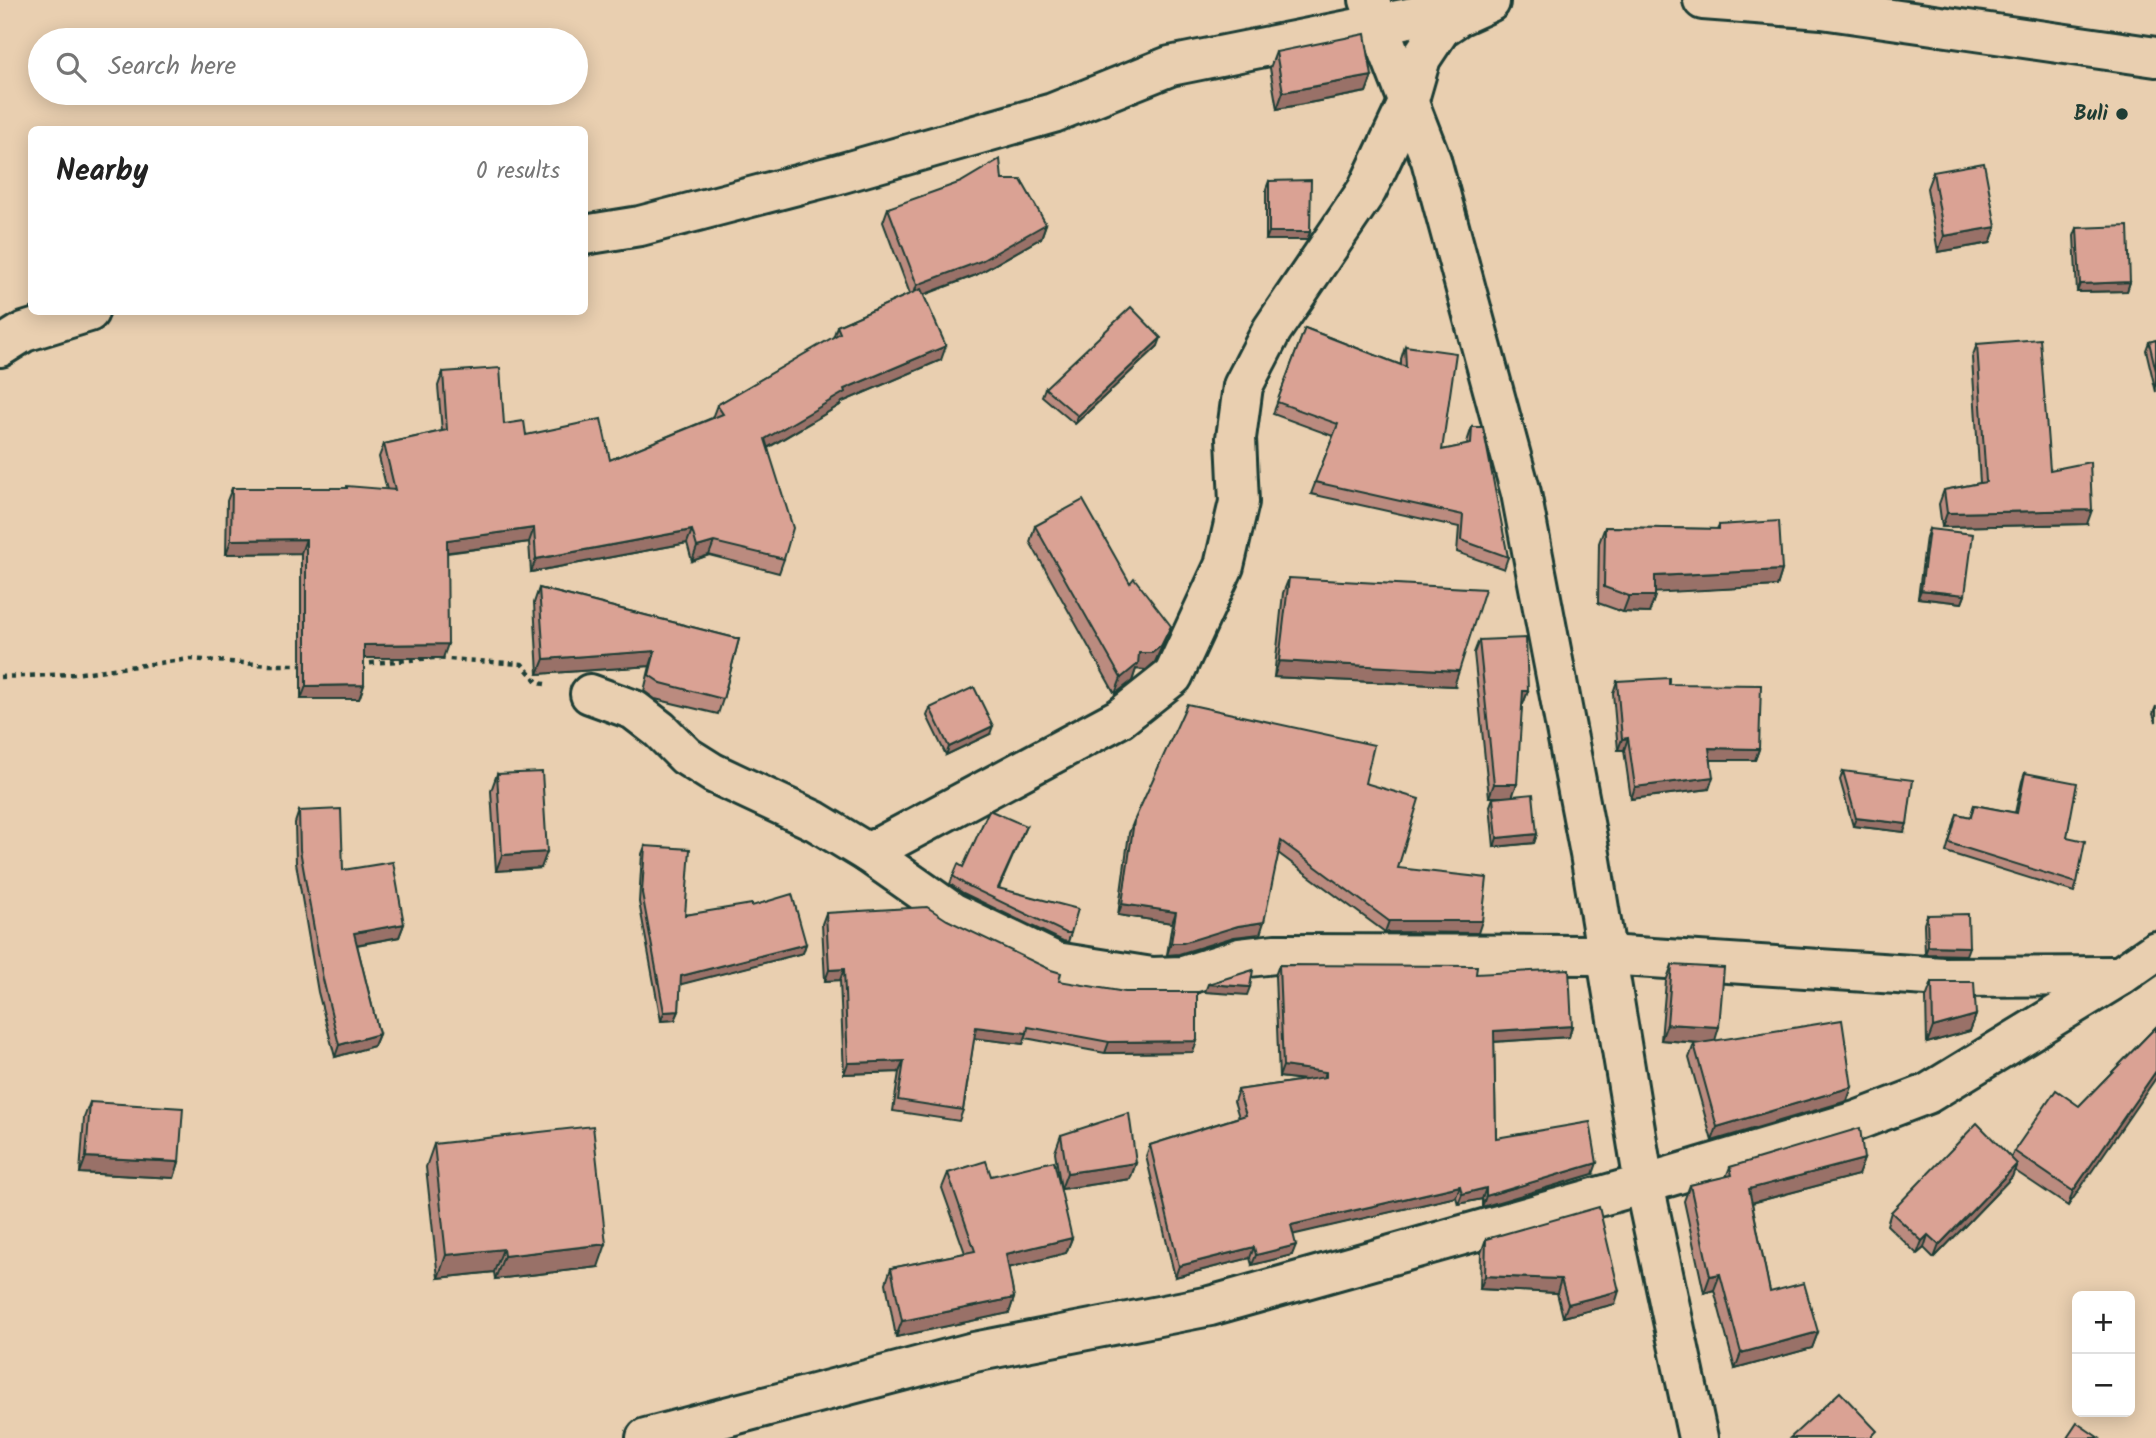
<!DOCTYPE html>
<html lang="en">
<head>
<meta charset="utf-8">
<style>
	body { margin:0; font-family:Kalam,sans-serif; background:#f2f2f2; color:#222 }
	.controls { position:absolute; right:21px; bottom:21px; display:grid; overflow:hidden; border-radius:10px; box-shadow:0 4px 18px #0003 }
	.controls button { width:63px; height:63px; display:grid; place-items:center; padding:0; border:0; border-bottom:2px solid #e0e0e0; background:#fff; color:#222; font:35px sans-serif }
	.list { margin:0; padding:0; list-style:none }
	h2 { display:flex; justify-content:space-between; align-items:center; height:91px; margin:0; padding:0 28px; font-size:30px }
	h2 small { font-size:23px; font-weight:400; color:#767676 }
	.icon { flex:none; width:38px; height:38px; fill:none; stroke:currentColor; stroke-width:2; stroke-linecap:round; stroke-linejoin:round }
	.map { position:relative; flex:none; width:2156px; height:1438px; overflow:hidden }
	.search { position:absolute; background:#fff; box-shadow:0 4px 18px #0003; left:28px; top:28px; width:560px; height:77px; display:flex; align-items:center; gap:18px; box-sizing:border-box; padding:0 24px; border-radius:38px; color:#767676; font-size:26px }
	.panel { position:absolute; background:#fff; box-shadow:0 4px 18px #0003; left:28px; top:126px; width:560px; height:189px; border-radius:10px }
	.map>svg:first-child { display:block }
</style>
</head>
<body>
<div class="map">
<svg width="2156" height="1438" viewBox="0 0 2156 1438">
	<rect width="100%" height="100%" fill="#e9cfb0"/>
	<filter id="ink" filterUnits="userSpaceOnUse"><feTurbulence type="fractalNoise" baseFrequency=".0143" numOctaves="2"/><feDisplacementMap in="SourceGraphic" scale="14" xChannelSelector="R" yChannelSelector="G"/><feConvolveMatrix kernelMatrix="1 2 1 2 8 2 1 2 1" color-interpolation-filters="sRGB"/></filter>
	<g filter="url(#ink)">
		<g fill="none" stroke-linecap="round" stroke-linejoin="round">
			<defs>
				<g id="minor">
					<polyline points="1369,0 1431,160 1521,493 1590,854 1644,1184 1698,1438"/>
					<polyline points="1703,0 1822,9 2156,57"/>
					<polyline points="584,235 640,226 839,174 1053,113 1170,66 1468,6"/>
					<polyline points="0,347 24,332 89,312"/>
					<polyline points="590,694 634,710 660,730 686,756 713,773 815,821 868,853 952,912 1056,962 1152,977 1183,976 1240,958 1275,954 1606,955 1943,977 2120,976"/>
					<polyline points="868,853 1120,718 1173,676 1224,566 1239,502 1236,438 1243,386 1272,330 1367,190 1408,103 1421,58 1441,28 1459,16 1490,2"/>
					<polyline points="646,1438 974,1352 1210,1306 1644,1184 1856,1121 1927,1094 2120,976 2156,951"/>
				</g>
			</defs>
			<use href="#minor" stroke="#1f3d34" stroke-width="44"/>
			<g stroke="#1f3d34" stroke-width="4.5" stroke-dasharray="5 5" stroke-linecap="butt">
				<polyline points="360,664 433,658 522,664 538,683 545,684"/>
				<polyline points="0,677 74,674 190,659 270,665 306,665"/>
			</g>
			<use href="#minor" stroke="#e9cfb0" stroke-width="38"/>
		</g>
		<g fill="#bb8b7f" stroke="#1f3d34" stroke-width="2">
			<polygon points="1276,52 1372,76 1366,92 1277,109 1270,68"/>
			<polygon points="1933,172 1996,227 1990,243 1938,252 1927,188"/>
			<polygon points="1002,180 1046,224 1041,238 976,275 924,295 941,360 842,402 840,405 768,448 784,559 779,573 709,555 692,561 687,543 531,572 529,542 447,553 443,658 364,658 364,685 359,699 301,699 301,553 226,554 227,501 232,488 387,490 379,457 384,444 442,431 438,386 443,372 504,424 526,435 610,460 712,418 717,405 833,338 837,326 910,294 883,222 888,208"/>
			<polygon points="1269,181 1310,232 1307,240 1266,240 1266,189"/>
			<polygon points="2077,228 2130,282 2127,291 2077,292 2074,236"/>
			<polygon points="1305,328 1401,365 1401,359 1405,346 1442,450 1467,445 1468,439 1472,427 1508,557 1504,569 1457,552 1459,527 1311,494 1333,436 1273,414"/>
			<polygon points="2156,340 2156,392 2146,350 2149,342"/>
			<polygon points="1977,344 2050,470 2087,524 1942,527 1939,504 1944,490 1980,483 1972,358"/>
			<polygon points="1158,346 1075,424 1042,396 1045,388"/>
			<polygon points="1719,525 1782,570 1777,586 1655,592 1655,596 1649,613 1623,612 1598,603 1599,543 1605,527 1717,529"/>
			<polygon points="1035,526 1130,583 1165,642 1155,662 1146,670 1136,669 1132,681 1115,694 1030,542"/>
			<polygon points="1929,529 1965,595 1962,603 1918,598 1926,537"/>
			<polygon points="1289,578 1454,686 1274,677 1283,593"/>
			<polygon points="539,588 739,639 723,699 718,714 655,699 644,691 650,666 538,674 534,603"/>
			<polygon points="1479,640 1528,691 1523,704 1522,704 1513,796 1537,834 1534,843 1494,847 1490,806 1493,798 1499,797 1489,797 1474,653"/>
			<polygon points="1617,681 1669,684 1759,749 1755,760 1711,760 1709,789 1631,799 1624,750 1618,750 1613,693"/>
			<polygon points="2156,706 2156,722 2153,714"/>
			<polygon points="930,708 990,734 946,755 927,716"/>
			<polygon points="1843,771 1904,832 1853,826 1840,780"/>
			<polygon points="2025,773 2067,837 2077,883 2074,892 1946,852 1957,814 1970,817 1974,805 2015,813 2022,781"/>
			<polygon points="497,774 541,868 496,871 491,791"/>
			<polygon points="1365,783 1398,868 1478,933 1385,932 1278,853 1260,934 1234,937 1179,954 1167,955 1172,923 1118,915 1129,833 1134,821"/>
			<polygon points="299,811 343,870 404,924 399,937 357,945 379,1034 374,1046 335,1057 318,992 296,863 295,823"/>
			<polygon points="1026,826 999,888 1071,933 1068,942 1063,941 963,893 950,884 953,876 963,867"/>
			<polygon points="645,846 685,915 752,906 806,944 803,953 680,984 679,1011 675,1020 661,1021 639,902 642,854"/>
			<polygon points="826,913 947,920 1059,981 1197,1041 1193,1052 1105,1053 1025,1038 1023,1044 974,1038 963,1110 959,1121 893,1111 899,1072 844,1074 840,980 825,981 822,924"/>
			<polygon points="1927,915 1966,955 1925,954 1924,924"/>
			<polygon points="1279,965 1476,974 1572,1026 1569,1037 1494,1042 1496,1138 1593,1174 1482,1207 1482,1199 1458,1204 1456,1197 1293,1234 1292,1255 1252,1265 1250,1258 1175,1277 1146,1156 1150,1145 1239,1117 1234,1101 1238,1090 1305,1080 1279,1077 1275,976"/>
			<polygon points="1672,965 1715,1040 1847,1101 1712,1141 1689,1058 1694,1044 1700,1043 1661,1040 1666,981"/>
			<polygon points="1932,982 1976,1015 1970,1031 1927,1043 1926,998"/>
			<polygon points="2156,1027 2068,1206 2014,1170 2012,1177 1934,1258 1924,1248 1917,1254 1887,1225 1891,1212 2011,1158 2014,1151 2079,1106"/>
			<polygon points="90,1102 179,1162 174,1178 80,1173 84,1118"/>
			<polygon points="1061,1135 1136,1163 1130,1179 1061,1189 1055,1152"/>
			<polygon points="434,1144 598,1267 495,1279 494,1272 438,1278 426,1167"/>
			<polygon points="1864,1159 1858,1175 1752,1203 1770,1292 1818,1332 1812,1348 1735,1369 1714,1290 1704,1293 1684,1201 1690,1185 1726,1177 1730,1167"/>
			<polygon points="948,1173 991,1176 1072,1238 1066,1253 1008,1268 1014,1298 1009,1313 896,1337 886,1283 891,1268 965,1253 942,1188"/>
			<polygon points="1486,1239 1615,1304 1563,1317 1557,1293 1480,1289 1481,1253"/>
		</g>
		<g fill="#997168" stroke="#1f3d34" stroke-width="2">
			<polygon points="1372,76 1366,92 1277,109 1283,92"/>
			<polygon points="1046,224 1041,238 976,275 912,299 917,285"/>
			<polygon points="1996,227 1990,243 1938,252 1944,236"/>
			<polygon points="1269,232 1310,232 1307,240 1266,240"/>
			<polygon points="2130,282 2127,291 2077,292 2080,284"/>
			<polygon points="1161,338 1158,346 1075,424 1078,416"/>
			<polygon points="946,346 941,360 842,402 840,405 760,452 765,439 844,389"/>
			<polygon points="2092,510 2087,524 1942,527 1947,513"/>
			<polygon points="534,528 529,542 442,553 447,540"/>
			<polygon points="692,530 687,543 531,572 536,559"/>
			<polygon points="306,539 301,553 226,554 231,540"/>
			<polygon points="714,542 709,555 692,561 697,547"/>
			<polygon points="1782,570 1777,586 1650,593 1655,576"/>
			<polygon points="1921,590 1965,595 1962,603 1918,598"/>
			<polygon points="1629,596 1655,596 1649,613 1623,612"/>
			<polygon points="1171,626 1155,662 1146,670 1136,669 1132,681 1115,694 1121,678 1139,653"/>
			<polygon points="448,644 443,658 359,658 364,645"/>
			<polygon points="655,651 650,666 538,674 544,659"/>
			<polygon points="1279,661 1459,671 1454,686 1274,677"/>
			<polygon points="364,685 359,699 301,699 306,686"/>
			<polygon points="1523,691 1528,691 1523,704 1518,704"/>
			<polygon points="993,726 990,734 946,755 949,747"/>
			<polygon points="1628,738 1624,750 1618,750 1622,739"/>
			<polygon points="1709,748 1759,749 1755,760 1705,760"/>
			<polygon points="1713,777 1709,789 1631,799 1635,787"/>
			<polygon points="1494,784 1517,784 1512,797 1489,797"/>
			<polygon points="1856,818 1907,824 1904,832 1853,826"/>
			<polygon points="1537,834 1534,843 1494,847 1497,838"/>
			<polygon points="547,852 541,868 496,871 502,855"/>
			<polygon points="1122,904 1176,912 1172,923 1118,915"/>
			<polygon points="1389,921 1482,921 1478,933 1385,932"/>
			<polygon points="1264,922 1260,934 1234,937 1179,954 1167,955 1171,943 1238,926"/>
			<polygon points="404,924 399,937 349,946 354,933"/>
			<polygon points="806,944 803,953 678,985 681,976"/>
			<polygon points="1928,946 1969,947 1966,955 1925,954"/>
			<polygon points="844,969 840,980 825,981 829,970"/>
			<polygon points="1208,984 1250,987 1247,995 1205,992"/>
			<polygon points="679,1011 675,1020 661,1021 664,1012"/>
			<polygon points="1976,1015 1970,1031 1927,1043 1933,1027"/>
			<polygon points="1667,1024 1719,1027 1714,1044 1661,1040"/>
			<polygon points="1572,1026 1569,1037 1490,1042 1494,1031"/>
			<polygon points="976,1027 1027,1033 1023,1044 972,1038"/>
			<polygon points="379,1034 374,1046 335,1057 339,1045"/>
			<polygon points="1197,1041 1193,1052 1105,1053 1109,1042"/>
			<polygon points="904,1061 899,1072 844,1074 848,1063"/>
			<polygon points="1283,1066 1326,1072 1322,1082 1279,1077"/>
			<polygon points="2156,1071 2156,1078 2068,1206 2073,1191"/>
			<polygon points="1852,1087 1847,1101 1712,1141 1717,1127"/>
			<polygon points="86,1157 179,1162 174,1178 80,1173"/>
			<polygon points="1864,1159 1858,1175 1743,1205 1749,1189"/>
			<polygon points="1136,1163 1130,1179 1061,1189 1067,1173"/>
			<polygon points="1597,1163 1593,1174 1482,1207 1486,1196"/>
			<polygon points="2017,1164 2012,1177 1934,1258 1939,1245"/>
			<polygon points="1460,1186 1456,1197 1287,1236 1291,1225"/>
			<polygon points="1486,1188 1482,1199 1458,1204 1462,1194"/>
			<polygon points="1928,1235 1924,1248 1917,1254 1922,1241"/>
			<polygon points="1072,1238 1066,1253 1000,1270 1006,1254"/>
			<polygon points="606,1244 598,1267 495,1279 504,1256"/>
			<polygon points="1296,1245 1292,1255 1252,1265 1256,1255"/>
			<polygon points="1254,1247 1250,1258 1175,1277 1179,1266"/>
			<polygon points="503,1249 494,1272 438,1278 446,1255"/>
			<polygon points="1720,1274 1714,1290 1704,1293 1710,1276"/>
			<polygon points="1485,1276 1561,1279 1557,1293 1480,1289"/>
			<polygon points="1619,1291 1615,1304 1563,1317 1568,1304"/>
			<polygon points="1014,1298 1009,1313 896,1337 902,1321"/>
			<polygon points="1818,1332 1812,1348 1735,1369 1741,1353"/>
		</g>
		<g fill="#daa294" stroke="#1f3d34" stroke-width="2">
			<polygon points="1365,34 1372,76 1283,92 1276,52"/>
			<polygon points="1000,159 1002,180 1021,180 1046,224 981,261 917,285 888,208 961,182"/>
			<polygon points="1984,163 1996,227 1944,236 1933,172"/>
			<polygon points="1311,180 1310,232 1269,232 1269,181"/>
			<polygon points="2128,226 2130,282 2080,284 2077,228"/>
			<polygon points="921,289 946,346 844,389 845,392 765,439 793,528 784,559 714,542 697,547 692,530 536,559 534,528 447,540 448,644 364,645 364,685 306,686 306,539 231,540 232,488 347,488 347,486 395,490 384,444 447,430 443,372 500,368 504,424 524,421 526,435 601,419 610,460 723,414 717,405 840,333 837,326"/>
			<polygon points="1131,307 1161,338 1078,416 1045,388"/>
			<polygon points="1305,328 1406,367 1405,346 1456,353 1442,450 1471,444 1472,427 1483,427 1508,557 1461,540 1463,515 1315,482 1338,424 1277,402"/>
			<polygon points="2040,339 2050,470 2090,462 2092,510 1947,513 1944,490 1986,482 1977,344"/>
			<polygon points="2156,340 2156,371 2149,342"/>
			<polygon points="1083,500 1130,583 1134,578 1171,626 1161,646 1152,653 1139,653 1138,664 1121,678 1035,526"/>
			<polygon points="1779,521 1782,570 1655,576 1655,596 1629,596 1604,587 1605,527 1719,529 1719,525"/>
			<polygon points="1929,529 1973,534 1965,595 1921,590"/>
			<polygon points="1289,578 1485,589 1459,671 1279,661"/>
			<polygon points="539,588 739,639 723,699 661,683 649,675 655,651 544,659"/>
			<polygon points="1526,638 1528,691 1523,691 1517,784 1494,784 1479,640"/>
			<polygon points="1669,678 1669,684 1761,685 1759,749 1709,748 1713,777 1635,787 1628,738 1622,739 1617,681"/>
			<polygon points="974,687 993,726 949,747 930,708"/>
			<polygon points="1187,704 1374,745 1365,783 1419,799 1398,868 1487,878 1482,921 1389,921 1281,841 1264,922 1238,926 1183,943 1171,943 1176,912 1122,904 1134,821"/>
			<polygon points="1843,771 1913,780 1907,824 1856,818"/>
			<polygon points="542,772 547,852 502,855 497,774"/>
			<polygon points="2025,773 2077,783 2067,837 2085,841 2077,883 1949,843 1957,814 1971,817 1974,805 2017,813"/>
			<polygon points="1533,794 1537,834 1497,838 1493,798"/>
			<polygon points="341,809 343,870 393,862 404,924 354,933 379,1034 339,1045 323,979 300,850 299,811"/>
			<polygon points="989,810 1026,826 998,888 1078,909 1071,933 1066,933 966,885 953,876 958,864 963,867"/>
			<polygon points="645,846 690,849 685,915 752,904 752,906 792,894 806,944 681,976 679,1011 664,1012 642,893"/>
			<polygon points="927,907 947,920 1051,970 1061,973 1059,981 1125,992 1197,992 1197,1041 1109,1042 1028,1027 1027,1033 976,1027 963,1110 898,1100 904,1061 848,1063 844,969 829,970 826,913"/>
			<polygon points="1968,914 1969,947 1928,946 1927,915"/>
			<polygon points="1279,965 1477,966 1476,974 1569,969 1572,1026 1494,1031 1496,1138 1590,1122 1597,1163 1486,1196 1486,1188 1462,1194 1460,1186 1291,1225 1296,1245 1256,1255 1254,1247 1179,1266 1150,1145 1246,1115 1238,1090 1326,1077 1326,1072 1283,1066"/>
			<polygon points="1672,965 1724,968 1719,1027 1667,1024"/>
			<polygon points="1253,970 1250,987 1208,984"/>
			<polygon points="1932,982 1974,982 1976,1015 1933,1027"/>
			<polygon points="1842,1020 1852,1087 1717,1127 1694,1044"/>
			<polygon points="2156,1027 2156,1071 2073,1191 2014,1151 2056,1090 2079,1106"/>
			<polygon points="90,1102 183,1108 179,1162 86,1157"/>
			<polygon points="1129,1113 1136,1163 1067,1173 1061,1135"/>
			<polygon points="1977,1123 2017,1164 1939,1245 1928,1235 1922,1241 1891,1212"/>
			<polygon points="593,1126 606,1244 504,1256 503,1249 446,1255 434,1144"/>
			<polygon points="1860,1128 1864,1159 1749,1189 1770,1292 1804,1283 1818,1332 1741,1353 1720,1274 1710,1276 1690,1185 1732,1175 1730,1167"/>
			<polygon points="986,1161 991,1176 1054,1161 1072,1238 1006,1254 1014,1298 902,1321 891,1268 975,1251 948,1173"/>
			<polygon points="1599,1207 1619,1291 1568,1304 1561,1279 1485,1276 1486,1239"/>
			<polygon points="1840,1392 1877,1431 1870,1438 1790,1438"/>
			<polygon points="2077,1423 2099,1438 2067,1438"/>
		</g>
	</g>
	<circle fill="#1f3d34" stroke="#e9cfb0" stroke-width="2.5" cx="2122" cy="114" r="7"/>
	<g text-anchor="middle" dominant-baseline="central" stroke-width="7" stroke-linejoin="round" paint-order="stroke">
		<g font-size="21" font-weight="bold" fill="#1f3d34" stroke="#e9cfb0" text-anchor="end">
			<text x="2108" y="114">Buli</text>
		</g>
	</g>
</svg>
<div class="controls">
<button>+</button>
<button>−</button>
</div>
<div class="search"><svg class="icon" aria-label="search" viewBox="0 0 24 24"><circle cx="10" cy="10" r="6"/><path d="M15 15l6 6"/></svg>Search here</div>
<section class="panel">
<h2>Nearby<small>0 results</small></h2>
<ul class="list">
</ul>
</section>
</div>
</body>
</html>
